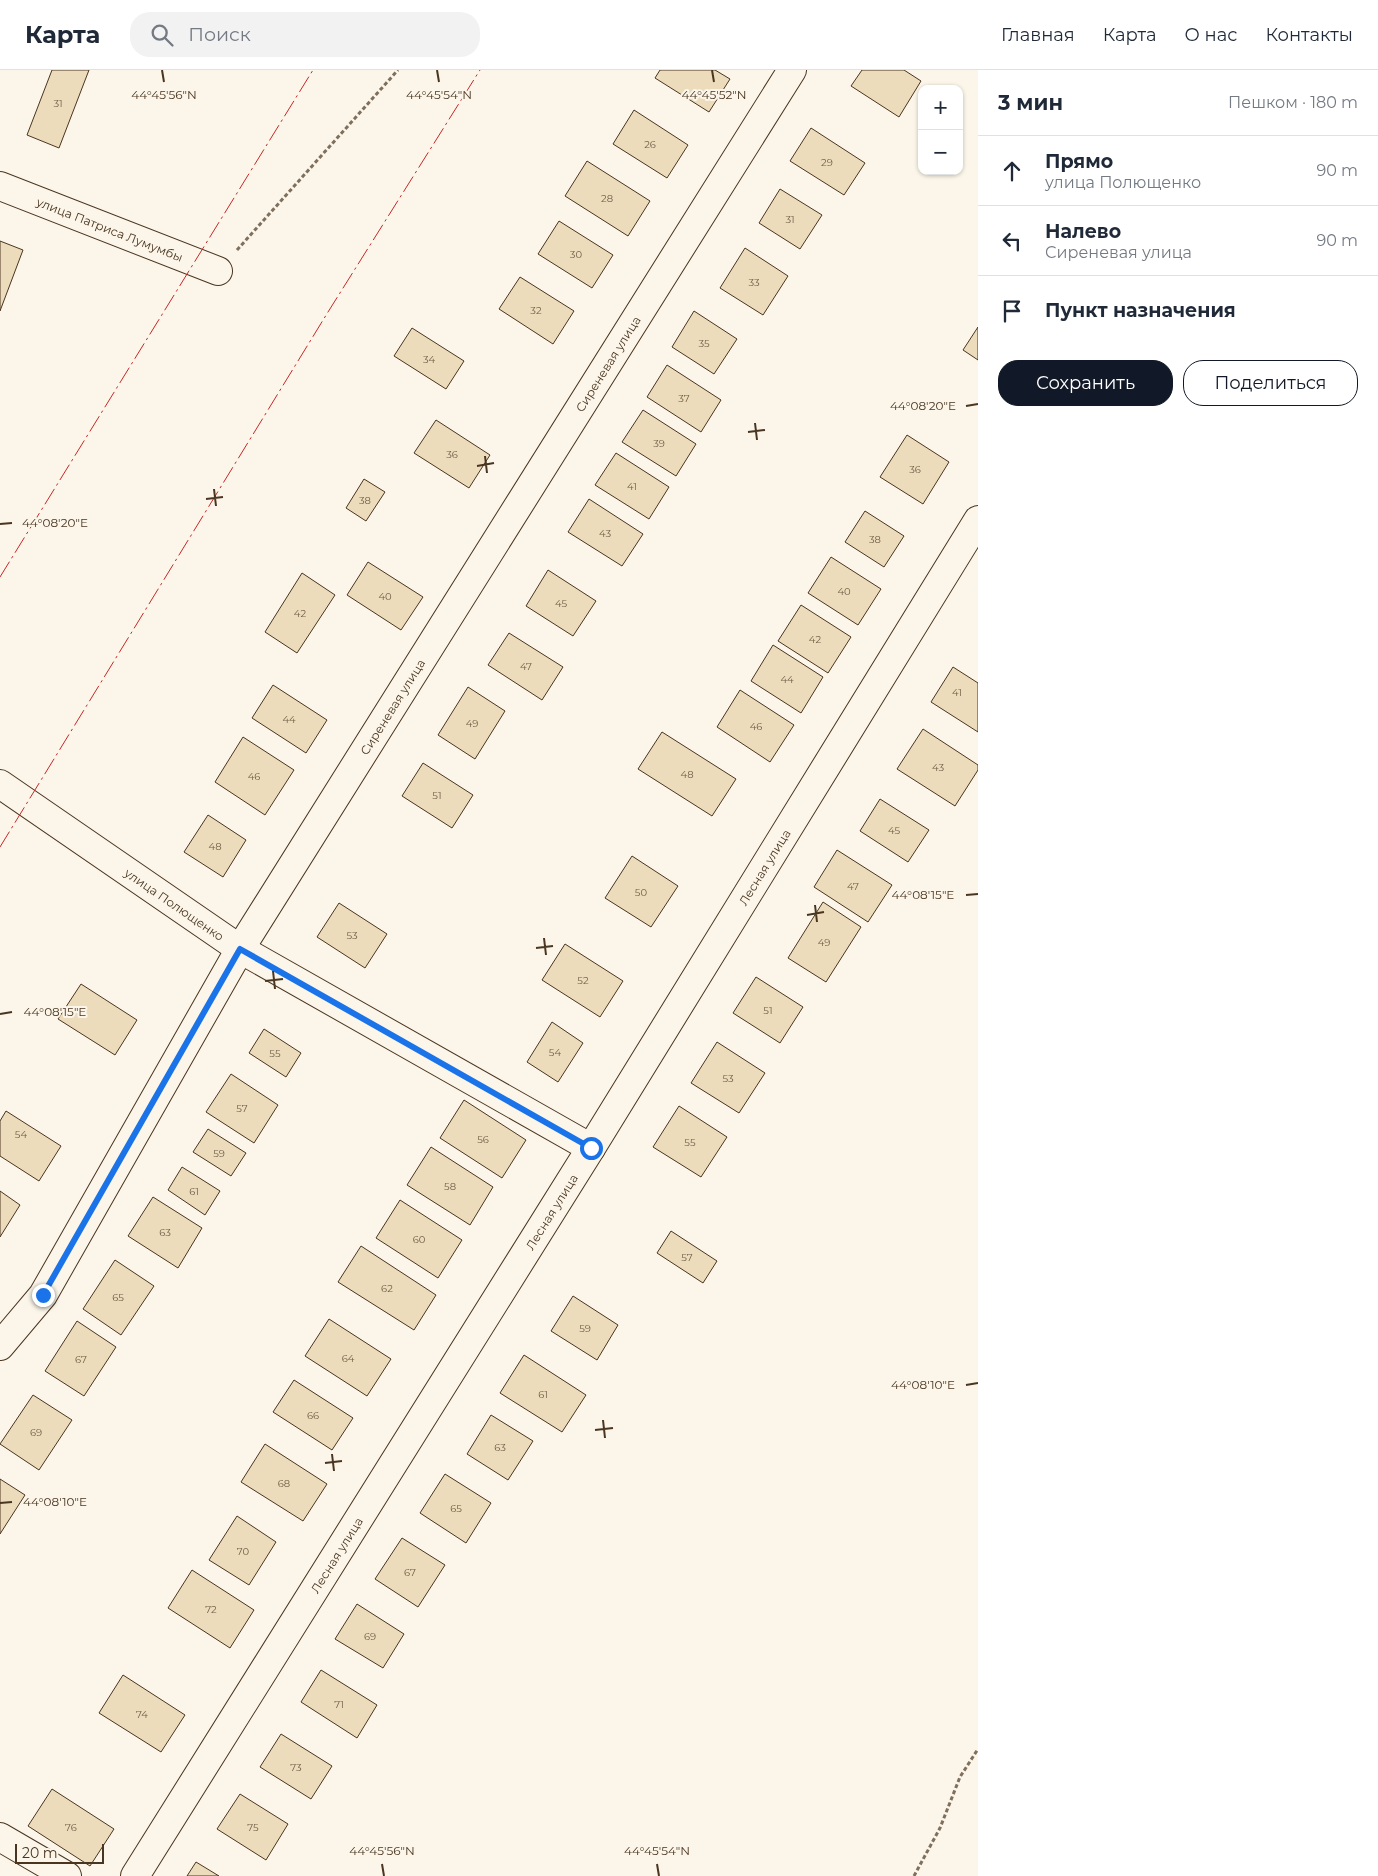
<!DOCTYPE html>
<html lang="ru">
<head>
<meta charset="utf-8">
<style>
	body { margin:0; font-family:Montserrat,sans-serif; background:#f2f2f3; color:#1f2937 }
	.controls { position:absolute; right:15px; top:15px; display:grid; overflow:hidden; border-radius:10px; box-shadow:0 1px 4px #0004 }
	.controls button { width:45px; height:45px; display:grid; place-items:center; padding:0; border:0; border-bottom:1px solid #e0e1e3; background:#fff; color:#1f2937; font:25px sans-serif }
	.scale { position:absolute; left:15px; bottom:12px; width:89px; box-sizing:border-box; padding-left:5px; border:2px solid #4a3520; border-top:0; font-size:14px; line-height:18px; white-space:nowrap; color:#4a3520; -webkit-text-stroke:4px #fbf6e9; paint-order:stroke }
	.stop { position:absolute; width:15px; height:15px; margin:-11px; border:4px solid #1a73e8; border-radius:50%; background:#fff }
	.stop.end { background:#1a73e8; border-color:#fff; box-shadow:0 1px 5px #0008 }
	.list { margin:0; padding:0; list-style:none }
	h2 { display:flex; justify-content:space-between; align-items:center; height:65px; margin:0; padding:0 20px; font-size:21px }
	h2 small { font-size:16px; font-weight:400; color:#747a83 }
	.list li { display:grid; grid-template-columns:32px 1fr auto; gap:15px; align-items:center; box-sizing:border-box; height:70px; padding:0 20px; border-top:1px solid #e0e1e3 }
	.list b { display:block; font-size:19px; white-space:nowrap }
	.list p { margin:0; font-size:16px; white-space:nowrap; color:#747a83 }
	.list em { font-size:16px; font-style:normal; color:#747a83 }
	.actions { display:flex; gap:10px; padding:15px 20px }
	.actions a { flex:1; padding:11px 0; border:1px solid #111827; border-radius:20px; text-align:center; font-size:18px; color:#111827 }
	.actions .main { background:#111827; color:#fff }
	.icon { flex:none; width:28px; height:28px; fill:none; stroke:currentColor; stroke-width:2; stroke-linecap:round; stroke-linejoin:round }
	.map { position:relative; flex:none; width:978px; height:1806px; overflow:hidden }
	header { display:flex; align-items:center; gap:30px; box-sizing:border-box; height:70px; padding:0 25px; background:#fff; border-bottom:1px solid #e0e1e3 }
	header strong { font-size:24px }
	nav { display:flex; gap:28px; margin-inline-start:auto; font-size:18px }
	.search { width:350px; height:45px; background:#f2f2f3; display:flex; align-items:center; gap:12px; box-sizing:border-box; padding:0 18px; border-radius:20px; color:#747a83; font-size:19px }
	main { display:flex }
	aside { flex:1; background:#fff }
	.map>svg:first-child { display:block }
</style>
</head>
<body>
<header>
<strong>Карта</strong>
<div class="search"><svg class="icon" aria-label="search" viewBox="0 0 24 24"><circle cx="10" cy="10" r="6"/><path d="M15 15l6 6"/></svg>Поиск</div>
<nav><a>Главная</a><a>Карта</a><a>О нас</a><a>Контакты</a></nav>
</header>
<main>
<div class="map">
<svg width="978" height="1806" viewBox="0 0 978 1806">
	<rect width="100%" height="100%" fill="#fbf6e9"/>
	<g fill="#ecdcbc" stroke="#4a3520">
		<polygon points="52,0 89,0 59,78 27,65"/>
		<polygon points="660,0 715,0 730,9 709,42 655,8"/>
		<polygon points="862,0 904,0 921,11 899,47 851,16"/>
		<polygon points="634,40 688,75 667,108 613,74"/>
		<polygon points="811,58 865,93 844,125 790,91"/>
		<polygon points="587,91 650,131 628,166 565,126"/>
		<polygon points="780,119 822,145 800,179 759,153"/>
		<polygon points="559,151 613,185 592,218 538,184"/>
		<polygon points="0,171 23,180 0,241"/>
		<polygon points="745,178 788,206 763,245 720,218"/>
		<polygon points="520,207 574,241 553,274 499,239"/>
		<polygon points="694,241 737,269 714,304 672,277"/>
		<polygon points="978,257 978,290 963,280"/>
		<polygon points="412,258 464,291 446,319 394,286"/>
		<polygon points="667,295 721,330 701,362 647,327"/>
		<polygon points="643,340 696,374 676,406 622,372"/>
		<polygon points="436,350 490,385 469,418 414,383"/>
		<polygon points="907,365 949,392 923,434 880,407"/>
		<polygon points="616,383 669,417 649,449 595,415"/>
		<polygon points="364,409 385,422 366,451 346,438"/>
		<polygon points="589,429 643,464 622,496 568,462"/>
		<polygon points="865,441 904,466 884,497 845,472"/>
		<polygon points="831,487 881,519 858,555 808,523"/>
		<polygon points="368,492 423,527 401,560 347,525"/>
		<polygon points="548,500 596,531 573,566 526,536"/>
		<polygon points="302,503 335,525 297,583 265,562"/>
		<polygon points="801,535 851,567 828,603 778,571"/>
		<polygon points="509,563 563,597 542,630 488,595"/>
		<polygon points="773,575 823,607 801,643 751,611"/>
		<polygon points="953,597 978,613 978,662 931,632"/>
		<polygon points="273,615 327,650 306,683 252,648"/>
		<polygon points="468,617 505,641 475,689 438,665"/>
		<polygon points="740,620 794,655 770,692 717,657"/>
		<polygon points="923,659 978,695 978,700 955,736 897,699"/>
		<polygon points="662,662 736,709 712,746 638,699"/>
		<polygon points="243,667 294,700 265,745 215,712"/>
		<polygon points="423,693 473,725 452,758 402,726"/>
		<polygon points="880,729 929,760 908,792 860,761"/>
		<polygon points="208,745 246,770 223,807 184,782"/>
		<polygon points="837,780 892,815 868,852 814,817"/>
		<polygon points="632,786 678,816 651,857 605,828"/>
		<polygon points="823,832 861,857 826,912 788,888"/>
		<polygon points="339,833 387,864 365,898 317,867"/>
		<polygon points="565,874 623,911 600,947 542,910"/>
		<polygon points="756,907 803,937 780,973 733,943"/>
		<polygon points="81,914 137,950 115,985 58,949"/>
		<polygon points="552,952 583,973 558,1012 527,992"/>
		<polygon points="264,959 301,983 286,1007 249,983"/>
		<polygon points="717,972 765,1003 739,1043 691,1013"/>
		<polygon points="231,1004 278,1035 254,1073 206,1042"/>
		<polygon points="464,1030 526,1070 502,1108 440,1068"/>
		<polygon points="679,1036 727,1067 701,1107 653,1077"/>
		<polygon points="6,1041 61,1076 39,1111 0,1086 0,1051"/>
		<polygon points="208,1059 246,1083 231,1106 193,1082"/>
		<polygon points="431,1077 493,1117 470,1155 407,1115"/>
		<polygon points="182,1097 220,1121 205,1145 168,1120"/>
		<polygon points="0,1121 20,1135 0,1167"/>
		<polygon points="153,1127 202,1158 178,1198 128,1166"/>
		<polygon points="400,1130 462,1170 438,1208 376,1168"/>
		<polygon points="671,1161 717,1191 703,1213 657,1183"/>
		<polygon points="361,1176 436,1225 414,1260 338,1212"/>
		<polygon points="115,1190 154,1216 121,1265 83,1239"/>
		<polygon points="573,1226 618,1255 597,1290 551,1261"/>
		<polygon points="329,1249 391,1289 367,1326 305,1286"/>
		<polygon points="77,1251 116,1277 84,1326 45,1301"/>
		<polygon points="524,1285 586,1325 562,1362 500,1323"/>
		<polygon points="294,1310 353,1348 332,1380 273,1342"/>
		<polygon points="33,1325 72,1350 39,1400 0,1374"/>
		<polygon points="491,1345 533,1371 508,1410 467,1384"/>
		<polygon points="265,1374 327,1414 303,1451 241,1412"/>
		<polygon points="445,1404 491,1433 466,1473 420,1443"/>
		<polygon points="0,1409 25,1425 0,1464"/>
		<polygon points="237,1446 276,1472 249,1515 209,1490"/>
		<polygon points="402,1468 445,1495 418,1537 375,1509"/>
		<polygon points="192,1500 254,1540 230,1578 168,1538"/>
		<polygon points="357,1534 404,1564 383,1598 335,1569"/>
		<polygon points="321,1600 377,1635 357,1668 301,1632"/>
		<polygon points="123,1605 185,1645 161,1682 99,1643"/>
		<polygon points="281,1664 332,1696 311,1729 260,1697"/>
		<polygon points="52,1719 114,1759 90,1796 28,1756"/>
		<polygon points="240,1724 288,1754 266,1790 217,1759"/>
		<polygon points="196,1792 219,1806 187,1806"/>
	</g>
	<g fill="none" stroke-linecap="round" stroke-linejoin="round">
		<defs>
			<g id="minor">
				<path id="s1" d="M0 116 218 201"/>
				<path id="s2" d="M0 714 240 879 591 1078"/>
				<path id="s3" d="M0 1276 43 1225 240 879 792 0"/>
				<polyline points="0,1767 67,1806"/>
				<path id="s4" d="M135 1806 591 1078 978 450"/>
			</g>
		</defs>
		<use href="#minor" stroke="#4a3520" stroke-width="30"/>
		<g stroke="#7f6f5c" stroke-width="3" stroke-dasharray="4 2.5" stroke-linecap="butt">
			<polyline points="237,180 398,0"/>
			<polyline points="914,1806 940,1758 960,1707 978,1679"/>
		</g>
		<use href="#minor" stroke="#fbf6e9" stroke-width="28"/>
		<g stroke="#c62828" stroke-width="1" stroke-dasharray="18 4 2.5 4" stroke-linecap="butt">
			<polyline points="0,507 313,0"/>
			<polyline points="0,777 328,242 480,0"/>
		</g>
	</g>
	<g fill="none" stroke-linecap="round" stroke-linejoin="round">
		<polyline stroke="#1a73e8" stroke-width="6" points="43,1225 240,879 591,1078"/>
	</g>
	<path fill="none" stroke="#4a3520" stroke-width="2" d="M162 0 164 12M437 0 439 12M712 0 714 12M966 336 978 334M755 353 757 370M748 362 765 360M485 386 487 403M477 396 494 393M214 419 216 436M206 429 223 427M0 454 12 453M966 825 978 824M815 835 817 852M807 845 824 842M544 868 546 885M536 878 553 876M273 901 275 919M265 911 283 909M0 944 12 942M966 1315 978 1313M603 1350 605 1368M595 1360 613 1358M332 1384 334 1401M325 1393 342 1391M0 1433 12 1432M382 1794 384 1806M657 1794 659 1806"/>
	<g text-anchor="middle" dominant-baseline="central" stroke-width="4" stroke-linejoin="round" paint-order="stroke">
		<g font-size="10" fill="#725f47">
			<text x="58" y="33">31</text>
			<text x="650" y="74">26</text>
			<text x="827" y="92">29</text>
			<text x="607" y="128">28</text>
			<text x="790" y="149">31</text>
			<text x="576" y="184">30</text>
			<text x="754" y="212">33</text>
			<text x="536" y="240">32</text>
			<text x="704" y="273">35</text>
			<text x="429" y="289">34</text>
			<text x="684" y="328">37</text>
			<text x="659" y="373">39</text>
			<text x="452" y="384">36</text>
			<text x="915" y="399">36</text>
			<text x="632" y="416">41</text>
			<text x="365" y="430">38</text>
			<text x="605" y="463">43</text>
			<text x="875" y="469">38</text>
			<text x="844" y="521">40</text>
			<text x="385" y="526">40</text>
			<text x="561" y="533">45</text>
			<text x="300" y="543">42</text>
			<text x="815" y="569">42</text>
			<text x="526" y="596">47</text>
			<text x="787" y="609">44</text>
			<text x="957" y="622">41</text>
			<text x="289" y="649">44</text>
			<text x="472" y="653">49</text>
			<text x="756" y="656">46</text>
			<text x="938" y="697">43</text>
			<text x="687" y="704">48</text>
			<text x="254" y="706">46</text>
			<text x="437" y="725">51</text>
			<text x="894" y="760">45</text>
			<text x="215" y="776">48</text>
			<text x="853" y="816">47</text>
			<text x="641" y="822">50</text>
			<text x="352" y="865">53</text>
			<text x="824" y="872">49</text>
			<text x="583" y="910">52</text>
			<text x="768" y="940">51</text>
			<text x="555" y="982">54</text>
			<text x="275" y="983">55</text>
			<text x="728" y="1008">53</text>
			<text x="242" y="1038">57</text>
			<text x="21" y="1064">54</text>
			<text x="483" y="1069">56</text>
			<text x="690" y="1072">55</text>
			<text x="219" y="1083">59</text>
			<text x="450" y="1116">58</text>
			<text x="194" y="1121">61</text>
			<text x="165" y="1162">63</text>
			<text x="419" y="1169">60</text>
			<text x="687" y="1187">57</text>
			<text x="387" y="1218">62</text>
			<text x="118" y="1227">65</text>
			<text x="585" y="1258">59</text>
			<text x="348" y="1288">64</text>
			<text x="81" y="1289">67</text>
			<text x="543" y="1324">61</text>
			<text x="313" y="1345">66</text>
			<text x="36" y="1362">69</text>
			<text x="500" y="1377">63</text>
			<text x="284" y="1413">68</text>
			<text x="456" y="1438">65</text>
			<text x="243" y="1481">70</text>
			<text x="410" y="1502">67</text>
			<text x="211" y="1539">72</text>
			<text x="370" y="1566">69</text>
			<text x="339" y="1634">71</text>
			<text x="142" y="1644">74</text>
			<text x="296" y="1697">73</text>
			<text x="71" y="1757">76</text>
			<text x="253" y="1757">75</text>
		</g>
		<g font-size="12" fill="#4a3520" stroke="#fbf6e9">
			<text stroke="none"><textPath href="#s1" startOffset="118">улица Патриса Лумумбы</textPath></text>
			<text stroke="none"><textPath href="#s3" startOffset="1156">Сиреневая улица</textPath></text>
			<text stroke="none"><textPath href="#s3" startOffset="751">Сиреневая улица</textPath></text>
			<text stroke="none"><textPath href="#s4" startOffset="1189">Лесная улица</textPath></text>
			<text stroke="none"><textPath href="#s2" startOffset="212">улица Полющенко</textPath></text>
			<text stroke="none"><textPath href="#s4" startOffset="784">Лесная улица</textPath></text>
			<text stroke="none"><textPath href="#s4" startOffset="379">Лесная улица</textPath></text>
		</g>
	</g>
	<g font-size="12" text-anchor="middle" fill="#4a3520" stroke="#fbf6e9" stroke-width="4" stroke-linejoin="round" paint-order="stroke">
		<text x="164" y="29">44°45'56"N</text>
		<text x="439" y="29">44°45'54"N</text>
		<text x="714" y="29">44°45'52"N</text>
		<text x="923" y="340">44°08'20"E</text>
		<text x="55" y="457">44°08'20"E</text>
		<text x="923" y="829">44°08'15"E</text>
		<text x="55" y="946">44°08'15"E</text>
		<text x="923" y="1319">44°08'10"E</text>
		<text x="55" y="1436">44°08'10"E</text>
		<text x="382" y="1785">44°45'56"N</text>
		<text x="657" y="1785">44°45'54"N</text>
	</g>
</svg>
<div class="controls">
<button>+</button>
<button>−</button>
</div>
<div class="scale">20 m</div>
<div class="stop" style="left:591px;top:1078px"></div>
<div class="stop end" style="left:43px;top:1225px"></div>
</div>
<aside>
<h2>3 мин<small>Пешком · 180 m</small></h2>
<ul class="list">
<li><svg class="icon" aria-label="ahead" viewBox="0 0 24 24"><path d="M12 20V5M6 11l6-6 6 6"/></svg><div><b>Прямо</b><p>улица Полющенко</p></div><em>90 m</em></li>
<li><svg class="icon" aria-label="left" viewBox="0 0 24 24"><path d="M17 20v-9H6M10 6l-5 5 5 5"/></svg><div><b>Налево</b><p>Сиреневая улица</p></div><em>90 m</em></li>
<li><svg class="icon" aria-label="arrive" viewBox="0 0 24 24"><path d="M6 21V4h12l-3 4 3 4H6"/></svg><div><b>Пункт назначения</b></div></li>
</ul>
<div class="actions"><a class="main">Сохранить</a><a>Поделиться</a></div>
</aside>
</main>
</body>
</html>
